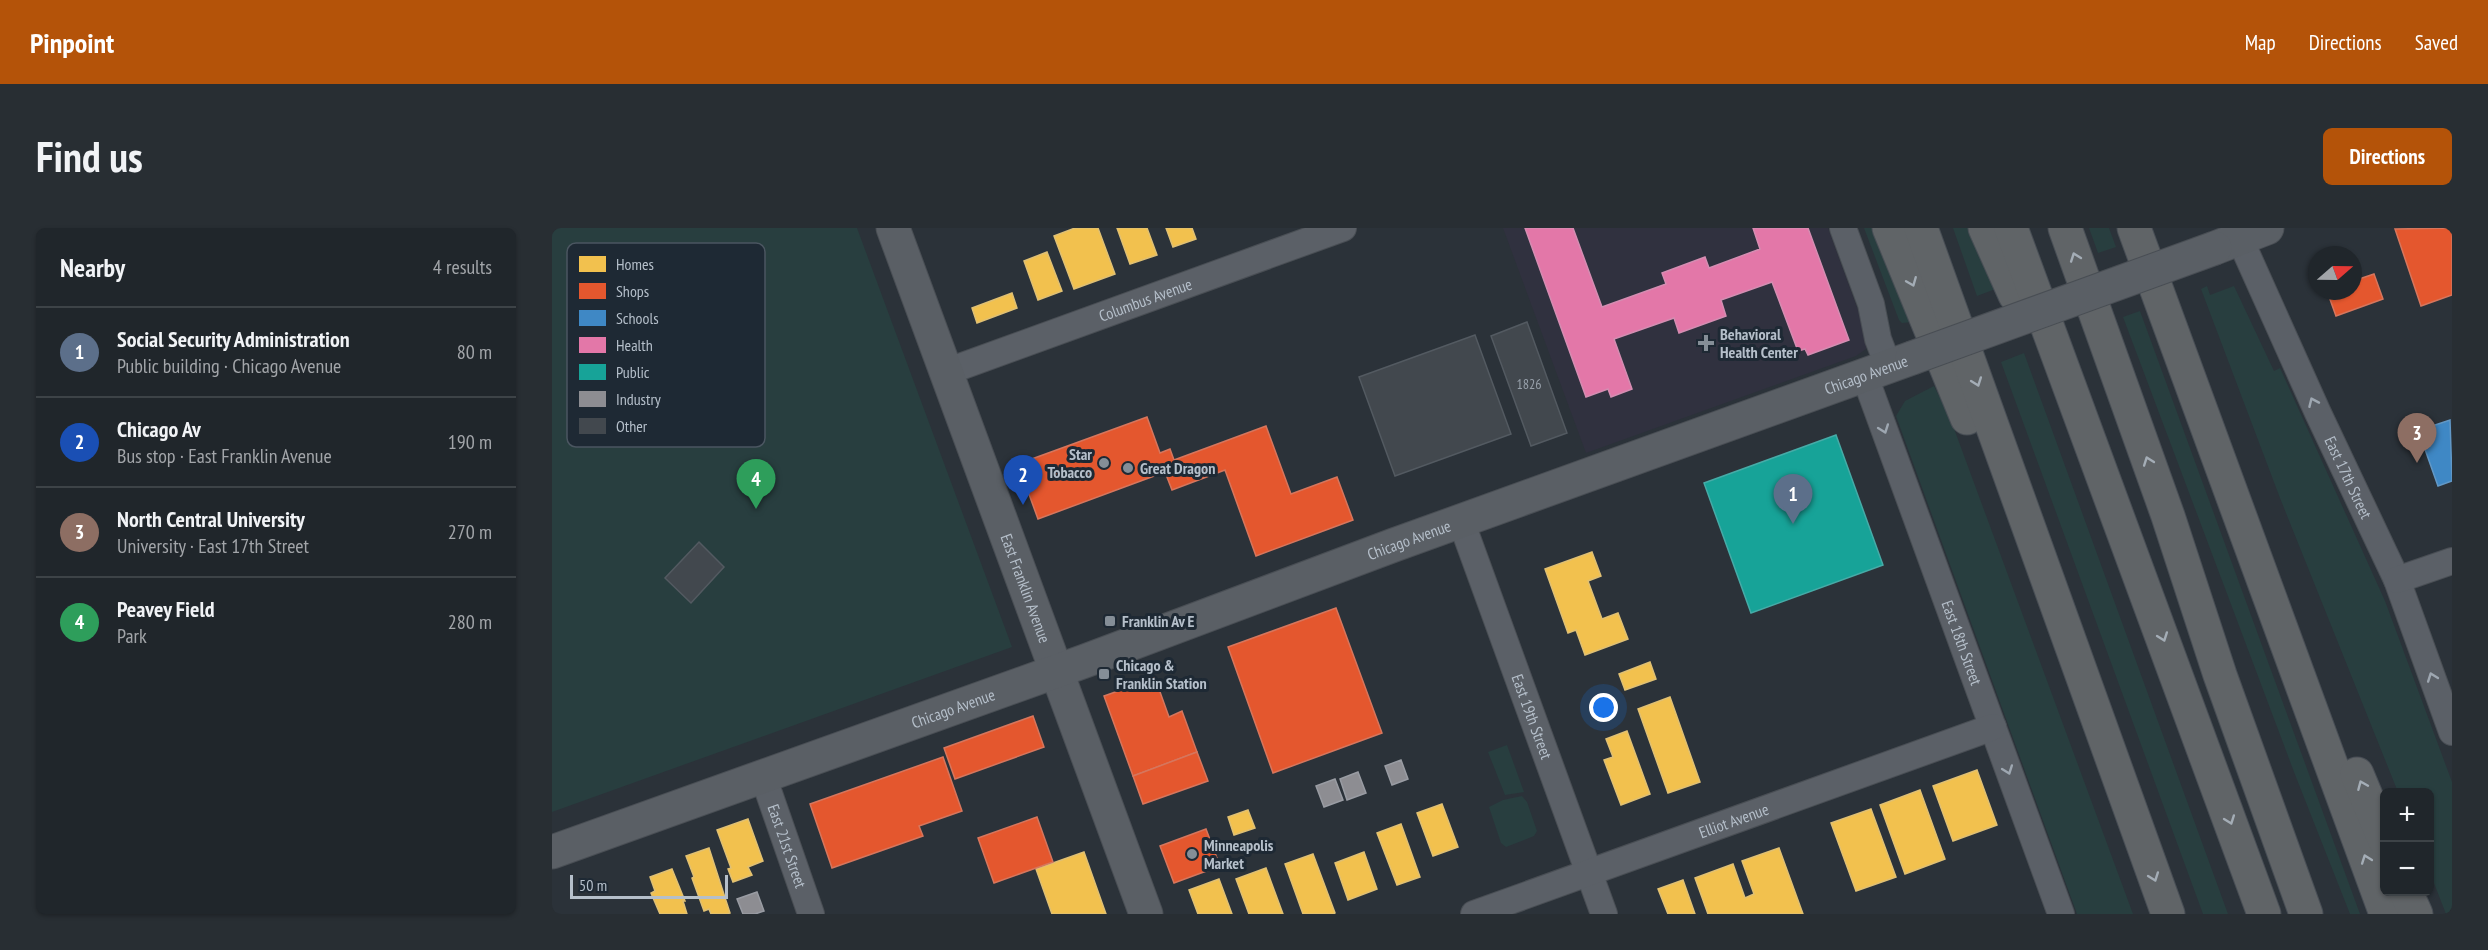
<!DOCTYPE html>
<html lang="en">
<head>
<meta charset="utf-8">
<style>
	body { margin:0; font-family:"PT Sans Narrow",sans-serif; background:#282e33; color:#f1f3f6 }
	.controls { position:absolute; right:18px; bottom:18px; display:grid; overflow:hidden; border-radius:9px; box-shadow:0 2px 4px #0004 }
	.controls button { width:54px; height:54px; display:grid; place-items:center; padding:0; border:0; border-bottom:2px solid #3d4347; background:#20262b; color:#f1f3f6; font:30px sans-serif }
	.compass { position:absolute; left:1756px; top:18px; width:54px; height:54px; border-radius:50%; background:#20262b; box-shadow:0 2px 4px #0004; rotate:70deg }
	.scale { position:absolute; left:18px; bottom:15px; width:158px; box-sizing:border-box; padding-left:6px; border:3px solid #b5bfca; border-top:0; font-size:16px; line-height:21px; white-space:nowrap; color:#b5bfca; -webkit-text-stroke:4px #1e2934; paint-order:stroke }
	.you { position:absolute; left:1052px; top:480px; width:21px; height:21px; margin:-15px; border:4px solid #fff; border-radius:50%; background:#1a73e8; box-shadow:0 0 0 9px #1a73e833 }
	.badge { display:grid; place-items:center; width:39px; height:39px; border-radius:50%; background:#b45309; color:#fff; font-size:20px; font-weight:700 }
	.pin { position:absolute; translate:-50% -50px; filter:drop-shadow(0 2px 3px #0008) }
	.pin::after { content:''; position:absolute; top:32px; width:21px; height:18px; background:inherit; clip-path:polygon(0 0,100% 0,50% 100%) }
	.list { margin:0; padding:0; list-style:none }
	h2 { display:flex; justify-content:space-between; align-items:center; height:78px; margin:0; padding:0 24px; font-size:26px }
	h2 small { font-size:20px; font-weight:400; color:#a2a5a9 }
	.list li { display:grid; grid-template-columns:39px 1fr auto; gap:18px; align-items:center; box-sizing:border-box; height:90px; padding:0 24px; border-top:2px solid #3d4347 }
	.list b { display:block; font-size:22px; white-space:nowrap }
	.list p { margin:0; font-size:20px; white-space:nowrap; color:#a2a5a9 }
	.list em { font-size:20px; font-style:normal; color:#a2a5a9 }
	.map { position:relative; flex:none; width:1900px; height:686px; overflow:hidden; border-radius:9px }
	header { display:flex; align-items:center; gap:36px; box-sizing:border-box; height:84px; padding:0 30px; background:#b45309; color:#fff }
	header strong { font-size:28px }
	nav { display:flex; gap:33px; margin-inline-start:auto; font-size:21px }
	.intro { display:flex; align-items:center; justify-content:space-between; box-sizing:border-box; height:144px; padding:0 36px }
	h1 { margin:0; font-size:42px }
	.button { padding:15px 27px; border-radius:9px; background:#b45309; color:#fff; font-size:21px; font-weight:700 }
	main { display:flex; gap:36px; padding:0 36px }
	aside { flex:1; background:#20262b; border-radius:9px; box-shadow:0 2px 4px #0004 }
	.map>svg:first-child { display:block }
</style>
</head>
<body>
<header>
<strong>Pinpoint</strong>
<nav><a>Map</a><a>Directions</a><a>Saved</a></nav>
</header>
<div class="intro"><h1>Find us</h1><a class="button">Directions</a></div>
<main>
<aside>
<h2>Nearby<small>4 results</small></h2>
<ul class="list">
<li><span class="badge" style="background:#5c6f8a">1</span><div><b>Social Security Administration</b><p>Public building · Chicago Avenue</p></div><em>80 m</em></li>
<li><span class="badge" style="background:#1a4fb4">2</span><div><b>Chicago Av</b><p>Bus stop · East Franklin Avenue</p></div><em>190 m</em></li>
<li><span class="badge" style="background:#8d6e63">3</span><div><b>North Central University</b><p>University · East 17th Street</p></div><em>270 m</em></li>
<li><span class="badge" style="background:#2e9e5b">4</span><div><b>Peavey Field</b><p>Park</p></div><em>280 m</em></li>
</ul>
</aside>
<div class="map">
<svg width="1900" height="686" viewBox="0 0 1900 686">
	<rect width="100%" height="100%" fill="#2b3239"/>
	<polygon fill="#30313f" points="951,0 1276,0 1316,109 1314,121 1304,128 1034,225"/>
	<g fill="#283e3f">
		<polygon points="0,0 305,0 460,419 0,584"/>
		<polygon points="1312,0 1329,0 1360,94 1350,95 1347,92"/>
		<polygon points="1401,0 1423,0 1446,60 1425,68"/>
		<polygon points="1537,0 1557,0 1564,19 1546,25"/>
		<polygon points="1655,58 1658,67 1682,58 1722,143 1728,140 1833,373 1900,554 1900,686 1894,686 1878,645 1878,564 1846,564 1728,270 1649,61"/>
		<polygon points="1588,83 1808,686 1798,686 1742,544 1571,89"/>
		<polygon points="1472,125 1676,686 1651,686 1449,134"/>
		<polygon points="1382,158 1397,187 1581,686 1525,686 1344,188 1353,173"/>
		<polygon points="955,517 972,564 953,567 936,524"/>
		<polygon points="970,568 975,574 985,603 982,608 954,619 949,615 937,579 951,572"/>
	</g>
	<g fill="#f2c14e" stroke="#e0c073" stroke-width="1.5">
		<polygon points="523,0 546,0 563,46 522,61 502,8"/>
		<polygon points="565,0 595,0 605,27 578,36"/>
		<polygon points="614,0 640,0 644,11 621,19"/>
		<polygon points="495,24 510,63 486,72 472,33"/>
		<polygon points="460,65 465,80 425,95 420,80"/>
		<polygon points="1040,324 1049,348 1036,353 1050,391 1066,385 1076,411 1033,427 1024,402 1016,405 993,341"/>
		<polygon points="1098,434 1104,451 1073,462 1067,446"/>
		<polygon points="1118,469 1148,554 1116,565 1086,481"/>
		<polygon points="1075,503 1098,566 1069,577 1052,532 1061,529 1054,511"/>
		<polygon points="1425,542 1445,597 1401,613 1381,558"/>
		<polygon points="1368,562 1393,631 1353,646 1328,577"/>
		<polygon points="890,576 906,619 881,628 865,585"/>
		<polygon points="1319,581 1344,649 1304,663 1279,595"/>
		<polygon points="696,582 703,600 682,607 676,589"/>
		<polygon points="196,591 211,633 196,639 200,647 181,654 176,641 179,640 165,602"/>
		<polygon points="849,596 868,649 845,657 825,605"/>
		<polygon points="157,620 178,685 175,686 159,686 157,681 152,683 140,650 142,649 134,628"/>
		<polygon points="1227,620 1251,686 1156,686 1143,650 1181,636 1193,670 1202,666 1190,633"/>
		<polygon points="532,624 554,686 500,686 484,641"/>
		<polygon points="812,624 825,661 796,672 783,635"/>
		<polygon points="761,626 783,685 781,686 751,686 733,636"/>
		<polygon points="714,640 731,686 697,686 684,651"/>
		<polygon points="120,641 133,673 131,673 135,686 108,686 99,665 103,663 98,649"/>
		<polygon points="667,651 680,686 646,686 637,662"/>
		<polygon points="1131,652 1143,686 1116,686 1106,661"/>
	</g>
	<g fill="#e4572e" stroke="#d6765d" stroke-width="1.5">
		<polygon points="1900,0 1900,67 1869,78 1843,1"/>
		<polygon points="1822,46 1831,71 1784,88 1775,63 1801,63 1801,53"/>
		<polygon points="595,189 608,225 618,221 622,232 714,198 739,266 785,249 801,292 704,328 673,242 620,262 613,244 486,291 466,236"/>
		<polygon points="784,380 830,505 721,545 676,419"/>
		<polygon points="603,450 617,489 630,483 645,524 581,548 552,468"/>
		<polygon points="481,488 492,519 403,551 392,520"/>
		<polygon points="645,524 656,553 591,576 581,548"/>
		<polygon points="391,529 410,583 367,598 371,608 280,640 258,576"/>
		<polygon points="485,589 501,634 442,655 426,610"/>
		<polygon points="654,601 668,638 622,655 608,618"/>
	</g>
	<polygon fill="#3f88c5" stroke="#6298c6" stroke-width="1.5" points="1898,192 1900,253 1886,258 1870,213 1880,209 1877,199"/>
	<polygon fill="#e377a8" stroke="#d58db2" stroke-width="1.5" points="973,0 1021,0 1050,79 1114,56 1110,45 1153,29 1157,40 1208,21 1201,0 1256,0 1297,112 1256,127 1253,121 1246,123 1220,54 1169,72 1174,88 1127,105 1122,90 1062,111 1080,161 1059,169 1056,161 1034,169"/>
	<polygon fill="#17a398" stroke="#46aba7" stroke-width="1.5" points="1284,207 1331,337 1199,385 1152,255"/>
	<g fill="#8d8d92" stroke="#999ca3" stroke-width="1.5">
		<polygon points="849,532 856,551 840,557 833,538"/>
		<polygon points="806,544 814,565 795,572 788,551"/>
		<polygon points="783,551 791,572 772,579 764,558"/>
		<polygon points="205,664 212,683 203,686 191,686 185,671"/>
	</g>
	<g fill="#42484e" stroke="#535a61" stroke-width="1.5">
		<polygon points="975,94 1015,205 979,218 939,108"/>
		<polygon points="923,107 959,206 843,248 807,149"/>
		<polygon points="147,314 172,339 139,375 113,350"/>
	</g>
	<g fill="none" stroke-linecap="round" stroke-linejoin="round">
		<defs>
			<g id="street">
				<polyline points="1291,0 1319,76 1326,111 1336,137"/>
				<path id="s1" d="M1683 0 1766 185 1845 352 1900 504"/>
				<path id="s2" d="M394 144 791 0"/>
				<path id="s3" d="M1312 146 1509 686"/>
				<path id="s4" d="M909 293 1052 686"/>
				<polyline points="1845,352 1900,333"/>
				<path id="s5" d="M211 548 259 686"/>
				<path id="s6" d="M922 686 1441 499"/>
			</g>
			<g id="secondary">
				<path id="s7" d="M341 0 594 686"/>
				<polyline points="1663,20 1715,0"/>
				<path id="s8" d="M0 624 533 433 842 317 1360 130"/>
			</g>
			<g id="highway">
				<polyline points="1337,0 1415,190"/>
				<polyline points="1369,0 1616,686"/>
				<polyline points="1433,0 1463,67"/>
				<polyline points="1459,0 1712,686"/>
				<polyline points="1513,0 1616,288 1668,447 1754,686"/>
				<polyline points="1582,0 1834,686"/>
				<polyline points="1805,546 1832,611"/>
				<polyline points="1854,664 1864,686"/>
			</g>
		</defs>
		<use href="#street" stroke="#494e54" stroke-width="28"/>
		<use href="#secondary" stroke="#494e54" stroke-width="35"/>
		<use href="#highway" stroke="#484e55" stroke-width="35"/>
		<use href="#street" stroke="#5b6067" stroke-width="26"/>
		<use href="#secondary" stroke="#5a5f65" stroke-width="33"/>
		<use href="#highway" stroke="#606467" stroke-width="33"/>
		<defs>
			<polyline id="secondary-bridge" points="1360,130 1663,20"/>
		</defs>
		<use href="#secondary-bridge" stroke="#494e54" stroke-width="35" stroke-linecap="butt"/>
		<use href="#secondary-bridge" stroke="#5a5f65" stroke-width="33"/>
	</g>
	<defs><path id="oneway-chevron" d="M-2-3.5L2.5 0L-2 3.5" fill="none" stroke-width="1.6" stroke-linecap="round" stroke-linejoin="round" transform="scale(1.5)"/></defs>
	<g stroke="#a4adb6">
		<use href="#oneway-chevron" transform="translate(1523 29) rotate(-110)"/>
		<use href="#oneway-chevron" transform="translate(1360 54) rotate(68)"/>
		<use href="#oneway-chevron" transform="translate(1425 154) rotate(70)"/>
		<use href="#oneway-chevron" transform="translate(1596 233) rotate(-110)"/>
		<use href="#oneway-chevron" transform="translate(1611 409) rotate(70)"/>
		<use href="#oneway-chevron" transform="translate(1810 557) rotate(-113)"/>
		<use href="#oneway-chevron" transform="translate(1678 592) rotate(70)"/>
		<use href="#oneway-chevron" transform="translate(1814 631) rotate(-110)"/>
		<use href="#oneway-chevron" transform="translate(1602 649) rotate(70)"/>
	</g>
	<g stroke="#9ea7b1">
		<use href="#oneway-chevron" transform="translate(1761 174) rotate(-114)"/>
		<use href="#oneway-chevron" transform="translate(1332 201) rotate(70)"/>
		<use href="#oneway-chevron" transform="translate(1880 449) rotate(-110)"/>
		<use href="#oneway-chevron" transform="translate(1456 542) rotate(70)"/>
	</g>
	<g fill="#858e97" stroke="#1e2934" stroke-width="2">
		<path d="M1151 106h6v6h6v6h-6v6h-6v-6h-6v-6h6z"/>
		<circle cx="552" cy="235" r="6"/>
		<circle cx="576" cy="240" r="6"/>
		<rect x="552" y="387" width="12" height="12" rx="3"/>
		<rect x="546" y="440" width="12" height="12" rx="3"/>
		<circle cx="640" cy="626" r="6"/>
	</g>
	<g text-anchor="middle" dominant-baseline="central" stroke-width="6" stroke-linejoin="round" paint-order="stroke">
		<g font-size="14" fill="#98a1ab">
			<text x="977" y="156">1826</text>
		</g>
		<g font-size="16" fill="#b5bfca" stroke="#1e2934">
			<text stroke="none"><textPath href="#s2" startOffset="212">Columbus Avenue</textPath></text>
			<text stroke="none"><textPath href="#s8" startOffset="1398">Chicago Avenue</textPath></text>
			<text stroke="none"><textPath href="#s1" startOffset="274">East 17th Street</textPath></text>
			<text stroke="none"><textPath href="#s8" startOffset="912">Chicago Avenue</textPath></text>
			<text stroke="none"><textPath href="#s7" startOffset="384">East Franklin Avenue</textPath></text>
			<text stroke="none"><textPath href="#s3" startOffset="286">East 18th Street</textPath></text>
			<text stroke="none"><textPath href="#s8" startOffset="426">Chicago Avenue</textPath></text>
			<text stroke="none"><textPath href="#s4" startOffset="208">East 19th Street</textPath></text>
			<text stroke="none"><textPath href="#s6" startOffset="276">Elliot Avenue</textPath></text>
			<text stroke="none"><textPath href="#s5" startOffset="74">East 21st Street</textPath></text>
		</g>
		<g font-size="16" font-weight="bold" fill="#b5bfca" stroke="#1e2934" text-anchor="start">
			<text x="1168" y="106">Behavioral<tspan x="1168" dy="18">Health Center</tspan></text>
			<text x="540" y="226" text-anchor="end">Star<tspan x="540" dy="18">Tobacco</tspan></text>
			<text x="588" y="240">Great Dragon</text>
			<text x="570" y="393">Franklin Av E</text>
			<text x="564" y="437">Chicago &amp;<tspan x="564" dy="18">Franklin Station</tspan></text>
			<text x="652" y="617">Minneapolis<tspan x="652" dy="18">Market</tspan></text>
		</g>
	</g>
	<rect x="15" y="15" width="198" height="204" rx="9" fill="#1e2934" stroke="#4b5661" stroke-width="1.5"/>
	<rect x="27" y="28" width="27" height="16" fill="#f2c14e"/>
	<rect x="27" y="55" width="27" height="16" fill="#e4572e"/>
	<rect x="27" y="82" width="27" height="16" fill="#3f88c5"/>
	<rect x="27" y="109" width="27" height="16" fill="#e377a8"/>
	<rect x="27" y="136" width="27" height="16" fill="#17a398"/>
	<rect x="27" y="163" width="27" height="16" fill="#8d8d92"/>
	<rect x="27" y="190" width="27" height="16" fill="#42484e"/>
	<g font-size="16" fill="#b5bfca">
		<text x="64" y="42">Homes</text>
		<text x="64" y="69">Shops</text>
		<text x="64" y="96">Schools</text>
		<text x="64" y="123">Health</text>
		<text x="64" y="150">Public</text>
		<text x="64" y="177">Industry</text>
		<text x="64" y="204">Other</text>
	</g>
</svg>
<div class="controls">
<button>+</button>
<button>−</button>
</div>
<svg class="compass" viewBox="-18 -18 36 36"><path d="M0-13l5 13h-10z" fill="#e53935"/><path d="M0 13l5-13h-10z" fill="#a2a5a9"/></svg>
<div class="scale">50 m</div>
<div class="you"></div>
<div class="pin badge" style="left:1241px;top:296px;background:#5c6f8a">1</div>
<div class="pin badge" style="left:471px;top:277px;background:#1a4fb4">2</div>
<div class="pin badge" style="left:1865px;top:235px;background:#8d6e63">3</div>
<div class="pin badge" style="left:204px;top:281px;background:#2e9e5b">4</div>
</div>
</main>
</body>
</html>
